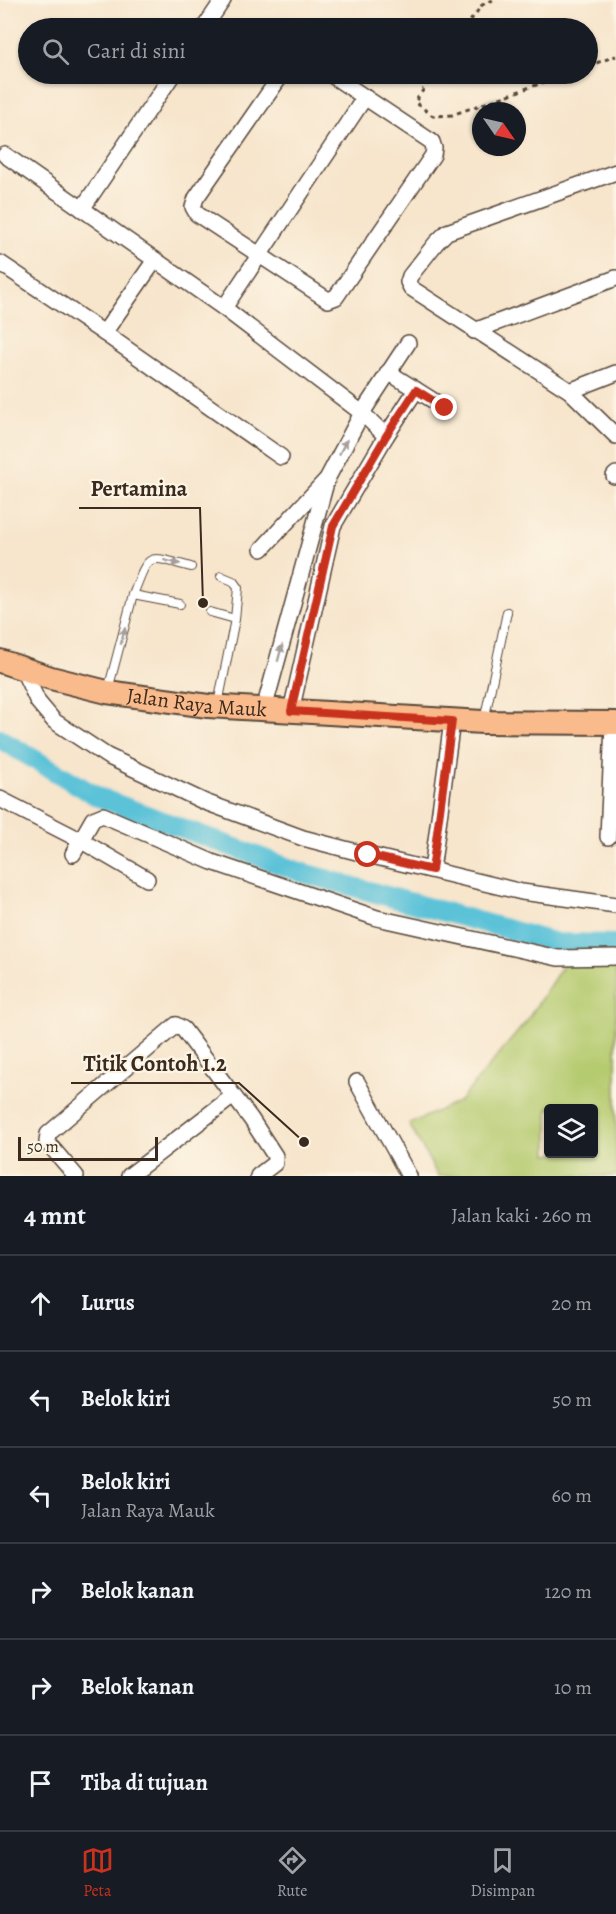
<!DOCTYPE html>
<html lang="id">
<head>
<meta charset="utf-8">
<style>
	body { margin:0; font-family:Alegreya,serif; background:#242831; color:#f1f3f6 }
	.controls { position:absolute; right:18px; bottom:18px; display:grid; overflow:hidden; border-radius:6px; box-shadow:0 2px 4px #0004 }
	.controls button { width:54px; height:54px; display:grid; place-items:center; padding:0; border:0; border-bottom:2px solid #363941; background:#171b24; color:#f1f3f6; font:30px sans-serif }
	.compass { position:absolute; left:472px; top:102px; width:54px; height:54px; border-radius:50%; background:#171b24; box-shadow:0 2px 4px #0004; rotate:124deg }
	.scale { position:absolute; left:18px; bottom:15px; width:140px; box-sizing:border-box; padding-left:6px; border:3px solid #3b2a1e; border-top:0; font-size:16px; line-height:21px; white-space:nowrap; color:#3b2a1e; -webkit-text-stroke:4px #fcf5e5; paint-order:stroke }
	.stop { position:absolute; width:18px; height:18px; margin:-14px; border:4px solid #c8321e; border-radius:50%; background:#fff }
	.stop.end { background:#c8321e; border-color:#fff; box-shadow:0 2px 6px #0008 }
	.list { margin:0; padding:0; list-style:none }
	h2 { display:flex; justify-content:space-between; align-items:center; height:78px; margin:0; padding:0 24px; font-size:26px }
	h2 small { font-size:20px; font-weight:400; color:#9ea1a6 }
	.list li { display:grid; grid-template-columns:39px 1fr auto; gap:18px; align-items:center; box-sizing:border-box; height:96px; padding:0 24px; border-top:2px solid #363941 }
	.list b { display:block; font-size:22px; white-space:nowrap }
	.list p { margin:0; font-size:20px; white-space:nowrap; color:#9ea1a6 }
	.list em { font-size:20px; font-style:normal; color:#9ea1a6 }
	.icon { flex:none; width:33px; height:33px; fill:none; stroke:currentColor; stroke-width:2; stroke-linecap:round; stroke-linejoin:round }
	.map { position:relative; flex:none; width:616px; height:1176px; overflow:hidden }
	.search { position:absolute; background:#171b24; box-shadow:0 2px 4px #0004; left:18px; right:18px; top:18px; height:66px; display:flex; align-items:center; gap:15px; box-sizing:border-box; padding:0 21px; border-radius:33px; color:#9ea1a6; font-size:22px }
	.sheet { height:654px; background:#171b24 }
	nav { display:flex; justify-content:space-around; align-items:center; box-sizing:border-box; height:84px; border-top:2px solid #363941; background:#171b24; font-size:16px; color:#9ea1a6 }
	nav a { display:grid; justify-items:center; gap:3px }
	nav .on { color:#c8321e }
	.map>svg:first-child { display:block }
</style>
</head>
<body>
<div class="map">
<svg width="616" height="1176" viewBox="0 0 616 1176">
	<rect width="100%" height="100%" fill="#fcf5e5"/>
	<filter id="ink" filterUnits="userSpaceOnUse"><feTurbulence type="fractalNoise" baseFrequency=".0167" numOctaves="2"/><feDisplacementMap in="SourceGraphic" scale="12" xChannelSelector="R" yChannelSelector="G"/><feConvolveMatrix kernelMatrix="1 2 1 2 8 2 1 2 1" color-interpolation-filters="sRGB"/></filter>
	<filter id="wash" filterUnits="userSpaceOnUse"><feTurbulence type="fractalNoise" baseFrequency=".008" numOctaves="4" result="noise"/><feDisplacementMap in="SourceGraphic" scale="24" xChannelSelector="R" yChannelSelector="G"/><feGaussianBlur stdDeviation="1.35" result="paint"/><feColorMatrix in="noise" values="0 0 0 0 0 0 0 0 0 0 0 0 0 0 0 0 0 1.4 0 .05"/><feComposite in="paint" operator="in"/></filter>
	<g filter="url(#wash)">
		<rect width="100%" height="100%" fill="#f7e5cc"/>
		<path fill="#b5cb6f" stroke="#787a46" stroke-width="1.5" fill-rule="evenodd" d="M567 959 616 962V1176H438L409 1124 460 1101 526 1022ZM548 1108H594V1154H548Z"/>
		<g fill="none" stroke-linecap="round" stroke-linejoin="round">
			<polyline stroke="#5bc2d8" stroke-width="20" points="0,739 98,797 300,872 556,943 616,944"/>
		</g>
	</g>
	<g filter="url(#ink)">
		<g fill="none" stroke-linecap="round" stroke-linejoin="round">
			<defs>
				<g id="service">
					<polyline points="221,576 233,581 238,588 235,619"/>
					<path d="M133 595C150 551 146 555 191 567"/>
					<polyline points="210,612 235,619 218,704"/>
					<polyline points="108,690 133,595 180,604"/>
					<polyline points="484,721 507,612"/>
				</g>
				<g id="minor">
					<polyline points="204,28 223,0"/>
					<polyline points="282,74 196,198 193,207 197,214 328,300 336,297 433,155 434,148 432,142 330,74"/>
					<polyline points="5,155 224,308 362,413 386,436"/>
					<polyline points="616,172 447,232 436,243 410,276 408,282 411,288 570,391 616,436"/>
					<polyline points="82,209 173,74"/>
					<polyline points="0,263 104,333 281,457"/>
					<polyline points="224,308 365,97"/>
					<polyline points="474,331 616,278"/>
					<polyline points="104,333 155,260"/>
					<polyline points="388,372 445,408"/>
					<polyline points="570,391 616,373"/>
					<polyline points="614,476 616,474"/>
					<polyline points="262,549 325,481"/>
					<polyline points="23,670 38,702 54,721 107,756 205,802 303,838 368,855 522,892 616,905"/>
					<polyline points="264,709 327,479 362,413 408,343"/>
					<polyline points="291,711 333,526 386,436 416,390"/>
					<polyline points="0,799 80,840 147,879"/>
					<polyline points="608,837 613,724"/>
					<polyline points="73,854 93,819 103,815 212,862 377,918 558,958 616,957"/>
					<polyline points="432,870 452,721"/>
					<polyline points="357,1082 409,1176"/>
					<polyline points="76,1176 47,1142 48,1134 176,1025 183,1029 251,1119 275,1156 275,1163 258,1176"/>
					<polyline points="129,1176 233,1096"/>
				</g>
				<g id="primary">
					<path id="s1" d="M0 661 51 678 107 692 208 706 483 722 616 723"/>
				</g>
			</defs>
			<use href="#service" stroke="#574638" stroke-width="10"/>
			<use href="#minor" stroke="#574638" stroke-width="18"/>
			<use href="#primary" stroke="#574638" stroke-width="26"/>
			<g stroke="#574638" stroke-width="3" stroke-dasharray="4.5 4.5" stroke-linecap="butt">
				<polyline points="465,28 482,5 493,0"/>
				<polyline points="588,66 616,56"/>
				<polyline points="434,74 415,102 433,116 452,115 567,74"/>
			</g>
			<use href="#service" stroke="#fff" stroke-width="8"/>
			<use href="#minor" stroke="#fff" stroke-width="15"/>
			<use href="#primary" stroke="#fabb8c" stroke-width="22"/>
		</g>
		<defs><path id="oneway-solid" d="M-6-.8H1V-3.2L6.5 0L1 3.2V.8H-6Z" transform="scale(1.5)"/></defs>
		<g fill="#a79f9a">
			<use href="#oneway-solid" transform="translate(343 447) rotate(-62)"/>
			<use href="#oneway-solid" transform="translate(172 562) rotate(14)"/>
			<use href="#oneway-solid" transform="translate(123 636) rotate(-75)"/>
			<use href="#oneway-solid" transform="translate(280 653) rotate(-75)"/>
		</g>
	</g>
	<g fill="none" stroke-linecap="round" stroke-linejoin="round" filter="url(#ink)">
		<polyline stroke="#c8321e" stroke-width="8" points="368,855 432,870 452,721 291,711 333,526 386,436 416,390 445,408"/>
	</g>
	<g text-anchor="middle" dominant-baseline="central" stroke-width="4.5" stroke-linejoin="round" paint-order="stroke">
		<g font-size="21" fill="#3b2a1e" stroke="#fcf5e5">
			<text stroke="none"><textPath href="#s1" startOffset="202">Jalan Raya Mauk</textPath></text>
		</g>
	</g>
	<path fill="none" stroke="#3b2a1e" stroke-width="2" d="M203 603L200 508H79M304 1142L239 1083H71"/>
	<g fill="#3b2a1e" stroke="#fcf5e5" stroke-width="2">
		<circle cx="203" cy="603" r="6"/>
		<circle cx="304" cy="1142" r="6"/>
	</g>
	<g font-size="22" text-anchor="middle" font-weight="bold" fill="#3b2a1e" stroke="#fcf5e5" stroke-width="4.5" stroke-linejoin="round" paint-order="stroke">
		<text x="139" y="496">Pertamina</text>
		<text x="155" y="1071">Titik Contoh 1.2</text>
	</g>
</svg>
<div class="controls">
<button><svg class="icon" aria-label="layers" viewBox="0 0 24 24"><path d="M12 4l9 5-9 5-9-5zM3 14l9 5 9-5"/></svg></button>
</div>
<svg class="compass" viewBox="-18 -18 36 36"><path d="M0-13l5 13h-10z" fill="#e53935"/><path d="M0 13l5-13h-10z" fill="#9ea1a6"/></svg>
<div class="scale">50 m</div>
<div class="stop" style="left:368px;top:855px"></div>
<div class="stop end" style="left:445px;top:408px"></div>
<div class="search"><svg class="icon" aria-label="search" viewBox="0 0 24 24"><circle cx="10" cy="10" r="6"/><path d="M15 15l6 6"/></svg>Cari di sini</div>
</div>
<section class="sheet">
<h2>4 mnt<small>Jalan kaki · 260 m</small></h2>
<ul class="list">
<li><svg class="icon" aria-label="ahead" viewBox="0 0 24 24"><path d="M12 20V5M6 11l6-6 6 6"/></svg><div><b>Lurus</b></div><em>20 m</em></li>
<li><svg class="icon" aria-label="left" viewBox="0 0 24 24"><path d="M17 20v-9H6M10 6l-5 5 5 5"/></svg><div><b>Belok kiri</b></div><em>50 m</em></li>
<li><svg class="icon" aria-label="left" viewBox="0 0 24 24"><path d="M17 20v-9H6M10 6l-5 5 5 5"/></svg><div><b>Belok kiri</b><p>Jalan Raya Mauk</p></div><em>60 m</em></li>
<li><svg class="icon" aria-label="right" viewBox="0 0 24 24"><path d="M7 20v-9h11M14 6l5 5-5 5"/></svg><div><b>Belok kanan</b></div><em>120 m</em></li>
<li><svg class="icon" aria-label="right" viewBox="0 0 24 24"><path d="M7 20v-9h11M14 6l5 5-5 5"/></svg><div><b>Belok kanan</b></div><em>10 m</em></li>
<li><svg class="icon" aria-label="arrive" viewBox="0 0 24 24"><path d="M6 21V4h12l-3 4 3 4H6"/></svg><div><b>Tiba di tujuan</b></div></li>
</ul>
</section>
<nav>
<a class="on"><svg class="icon" aria-label="map" viewBox="0 0 24 24"><path d="M3 6l6-2 6 2 6-2v14l-6 2-6-2-6 2zM9 4v14M15 6v14"/></svg>Peta</a>
<a><svg class="icon" aria-label="directions" viewBox="0 0 24 24"><path d="M12 3l9 9-9 9-9-9zM9 14v-3h6M13 9l2 2-2 2"/></svg>Rute</a>
<a><svg class="icon" aria-label="saved" viewBox="0 0 24 24"><path d="M7 4h10v16l-5-4-5 4z"/></svg>Disimpan</a>
</nav>
</body>
</html>
